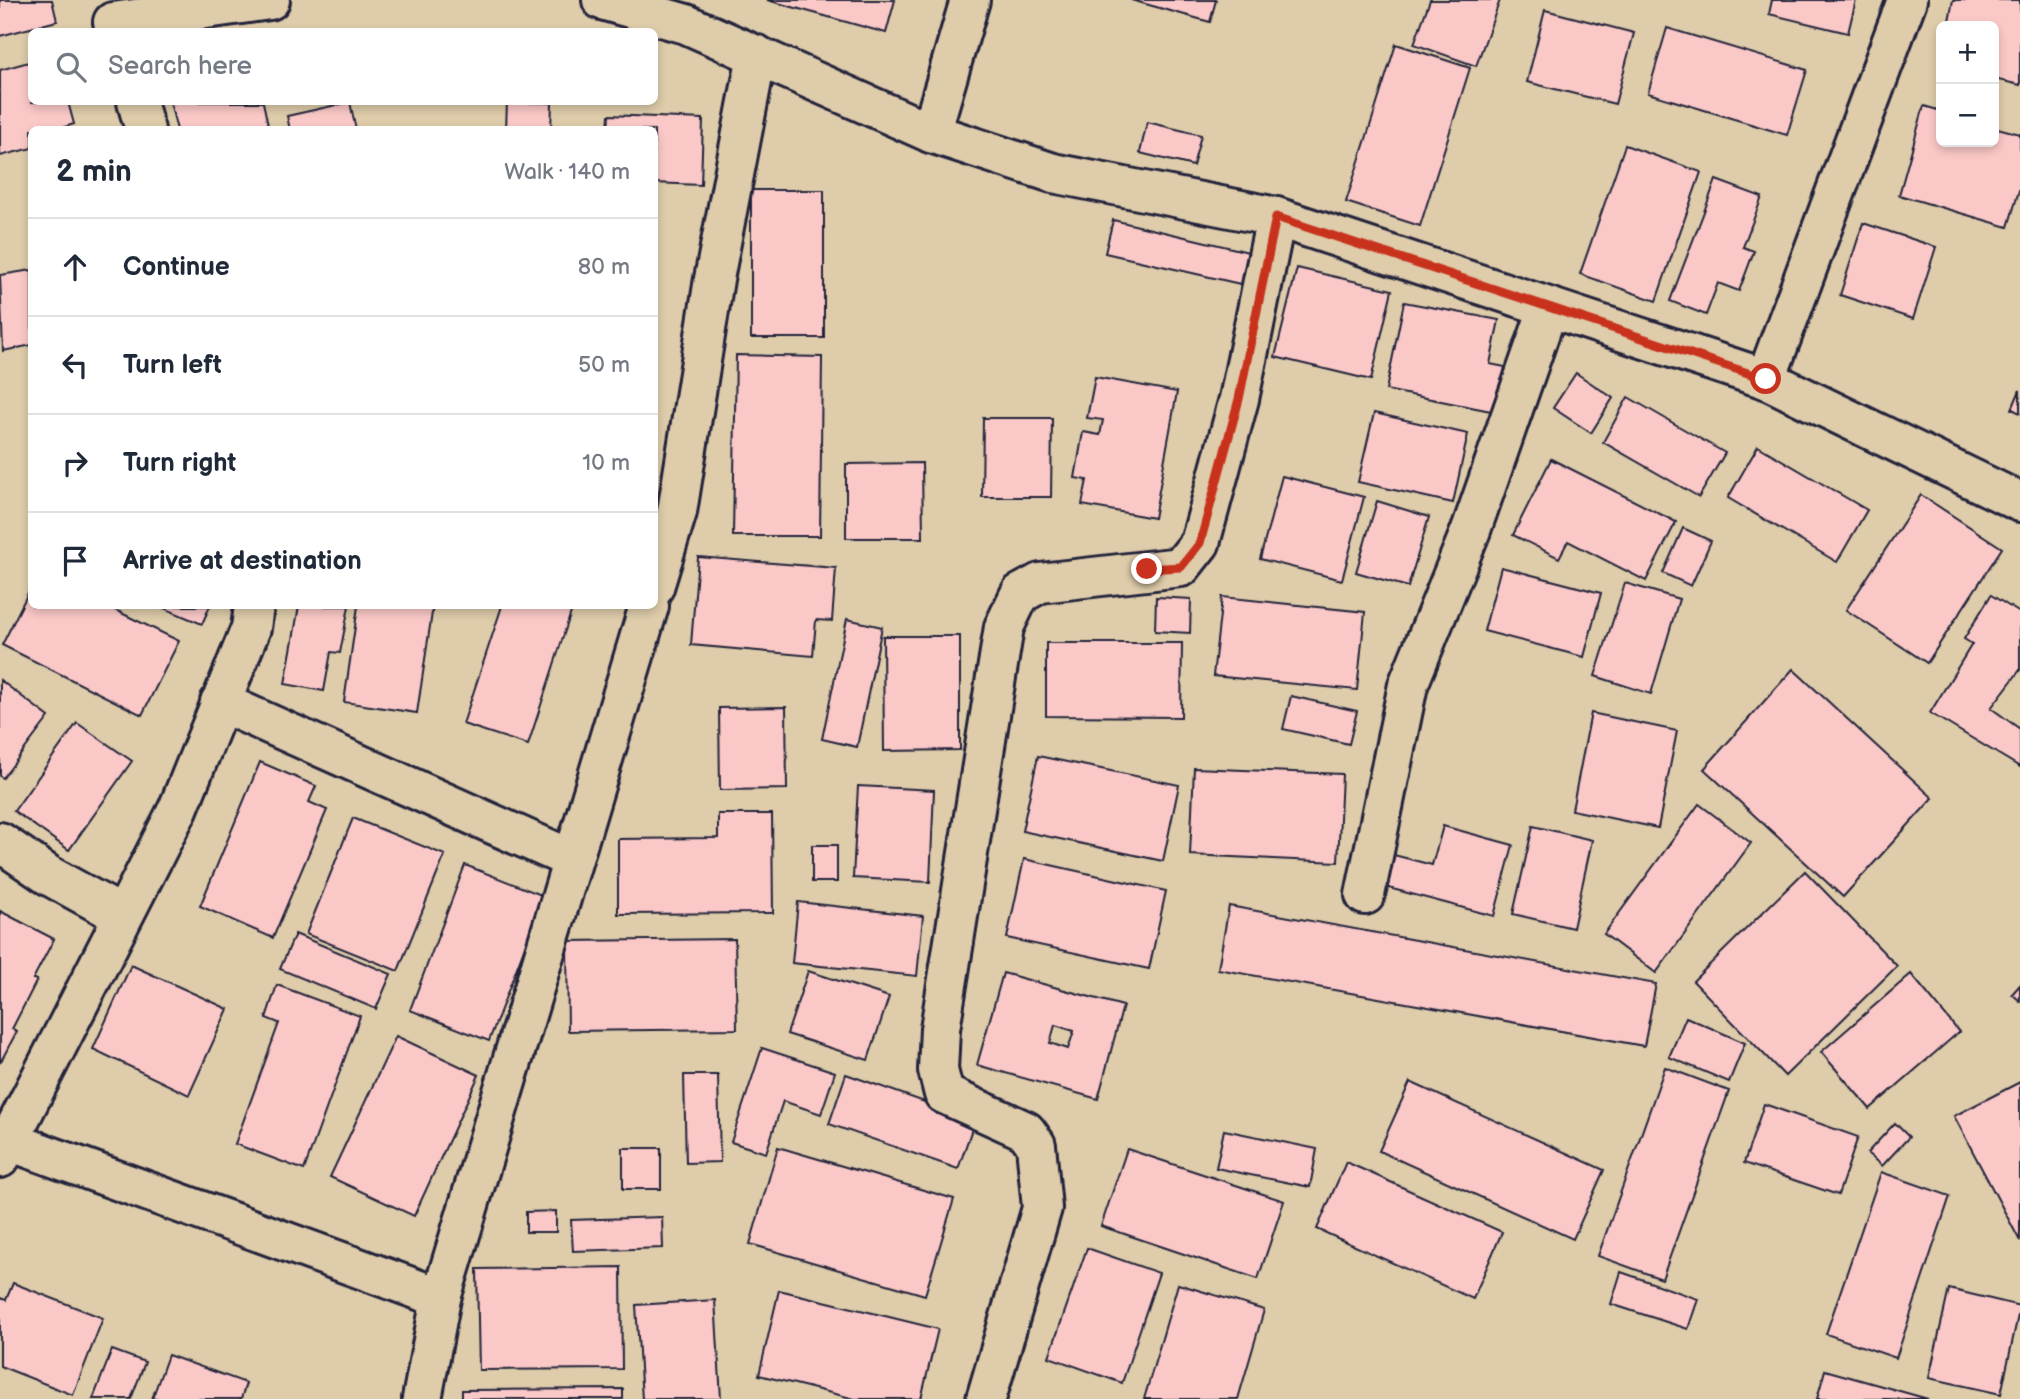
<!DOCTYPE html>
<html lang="en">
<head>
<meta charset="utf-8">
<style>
	body { margin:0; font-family:"Balsamiq Sans",sans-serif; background:#f6f6f7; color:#1f2937 }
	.controls { position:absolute; right:21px; top:21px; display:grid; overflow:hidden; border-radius:10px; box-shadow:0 4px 10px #0003 }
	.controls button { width:63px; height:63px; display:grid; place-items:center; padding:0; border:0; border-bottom:2px solid #e0e1e3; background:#fff; color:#1f2937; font:35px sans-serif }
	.stop { position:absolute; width:21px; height:21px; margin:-16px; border:5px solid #c8321e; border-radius:50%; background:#fff }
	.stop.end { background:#c8321e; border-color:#fff; box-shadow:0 2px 7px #0008 }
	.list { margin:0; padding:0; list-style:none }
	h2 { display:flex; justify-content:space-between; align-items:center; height:91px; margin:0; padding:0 28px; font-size:30px }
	h2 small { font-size:23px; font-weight:400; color:#747a83 }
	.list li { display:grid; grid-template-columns:46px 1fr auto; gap:21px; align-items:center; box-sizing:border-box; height:98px; padding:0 28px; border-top:2px solid #e0e1e3 }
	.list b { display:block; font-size:26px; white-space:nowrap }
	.list em { font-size:23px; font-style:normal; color:#747a83 }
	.icon { flex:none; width:38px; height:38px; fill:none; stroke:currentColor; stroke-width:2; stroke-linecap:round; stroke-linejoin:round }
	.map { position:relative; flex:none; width:2020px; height:1399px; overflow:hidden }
	.search { position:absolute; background:#fff; box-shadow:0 4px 10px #0003; left:28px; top:28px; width:630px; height:77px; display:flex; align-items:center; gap:18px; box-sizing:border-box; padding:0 24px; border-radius:10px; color:#747a83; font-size:26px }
	.panel { position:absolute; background:#fff; box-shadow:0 4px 10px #0003; left:28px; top:126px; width:630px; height:483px; border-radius:10px }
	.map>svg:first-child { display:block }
</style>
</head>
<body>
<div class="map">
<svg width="2020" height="1399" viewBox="0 0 2020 1399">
	<rect width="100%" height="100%" fill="#deccaa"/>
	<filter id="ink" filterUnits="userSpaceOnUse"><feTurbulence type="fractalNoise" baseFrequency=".0143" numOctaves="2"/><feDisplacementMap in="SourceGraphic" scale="14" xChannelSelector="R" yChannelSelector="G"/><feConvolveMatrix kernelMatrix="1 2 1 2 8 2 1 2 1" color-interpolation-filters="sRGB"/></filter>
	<g filter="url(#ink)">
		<g fill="#fac9c7" stroke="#22223b" stroke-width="2" fill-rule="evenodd">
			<polygon points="0,0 52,0 57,21 0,36"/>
			<polygon points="767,0 895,0 886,33"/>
			<polygon points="1131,0 1216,0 1210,22"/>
			<polygon points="1430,0 1500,0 1476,66 1414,44"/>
			<polygon points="1772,0 1856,0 1848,33 1769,14"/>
			<polygon points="1953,0 2020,0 2020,85 1994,79 1994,26 1948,26"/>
			<polygon points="1545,10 1634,33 1615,104 1527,82"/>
			<polygon points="1667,28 1807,70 1787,135 1648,93"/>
			<polygon points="1396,44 1470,68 1420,226 1346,202"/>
			<polygon points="32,61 32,102 68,102 74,124 55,130 32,130 32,148 0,156 0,70"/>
			<polygon points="170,102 263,102 269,130 233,130 232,125 214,130 177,130"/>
			<polygon points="350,102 356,130 290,130 287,116"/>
			<polygon points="507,102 552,103 551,130 506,130"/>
			<polygon points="1924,106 1941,111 1941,142 1994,142 1994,127 2020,134 2020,187 2008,227 1899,195"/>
			<polygon points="609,115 703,119 701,185 654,183 654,130 608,130"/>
			<polygon points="1147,122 1201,135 1193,166 1140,153"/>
			<polygon points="1625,145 1701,172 1656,301 1580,274"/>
			<polygon points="1716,180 1762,197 1743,247 1754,251 1739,291 1718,283 1706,315 1670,301"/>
			<rect x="751" y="190" width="73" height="148"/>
			<polygon points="1113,220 1257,254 1249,286 1105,253"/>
			<polygon points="1863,223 1936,247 1913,319 1840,295"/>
			<polygon points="1297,268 1392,290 1371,380 1275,357"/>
			<polygon points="32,270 32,345 3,351 0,275"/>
			<polygon points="1404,302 1499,320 1490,364 1505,367 1496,412 1386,390"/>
			<polygon points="736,355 822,357 820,536 733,536"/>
			<polygon points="1576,373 1613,398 1591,433 1553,408"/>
			<polygon points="1095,377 1177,392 1154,518 1082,505 1087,480 1075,478 1083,432 1100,435 1103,420 1087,418"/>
			<polygon points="2020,390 2020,413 2012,409"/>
			<polygon points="1628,397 1725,453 1699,497 1603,442"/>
			<polygon points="1374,413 1468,434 1453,503 1358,482"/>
			<polygon points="983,418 1052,418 1051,497 982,497"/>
			<polygon points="1758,446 1867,510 1837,562 1728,498"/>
			<polygon points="1551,459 1676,522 1646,581 1568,541 1559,558 1513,535"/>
			<polygon points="922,463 923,538 846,538 846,464"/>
			<polygon points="1282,476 1364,497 1342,580 1260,559"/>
			<polygon points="1921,495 2002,548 1927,663 1846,610"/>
			<polygon points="1377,501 1429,517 1408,587 1356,572"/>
			<polygon points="1683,528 1711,541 1691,586 1663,573"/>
			<polygon points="698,557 836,568 832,621 816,620 813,656 691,645"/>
			<polygon points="1501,567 1601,593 1584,657 1484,631"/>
			<polygon points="1625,583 1679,599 1651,694 1595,676"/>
			<polygon points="32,585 32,606 107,606 179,641 142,715 2,645"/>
			<polygon points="1991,595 2020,613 2020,670 1991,708 2020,729 2020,767 1930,713 1972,644 1964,639"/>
			<polygon points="1156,597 1191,599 1190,633 1155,631"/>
			<polygon points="1222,597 1365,612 1357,690 1213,676"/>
			<polygon points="159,606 210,606 202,624"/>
			<polygon points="299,606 349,606 340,653 331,652 324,691 285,684"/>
			<polygon points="358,606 433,606 417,713 344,702"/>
			<polygon points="502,606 573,606 528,745 463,724"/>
			<polygon points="847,619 882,627 857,747 822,739"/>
			<polygon points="883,636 960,636 960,750 884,751"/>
			<polygon points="1046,643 1182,643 1181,717 1046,716"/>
			<polygon points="1793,669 1933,798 1843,897 1704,769"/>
			<polygon points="0,680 49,717 3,778 0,776"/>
			<polygon points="1291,696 1357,711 1349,744 1283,729"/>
			<polygon points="786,707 787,789 720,790 719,708"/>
			<polygon points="1591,713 1677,731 1658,828 1572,810"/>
			<polygon points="77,723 132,761 69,850 14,811"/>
			<polygon points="1038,756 1179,785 1163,861 1022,831"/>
			<polygon points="260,762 316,786 309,802 327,810 273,938 200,906"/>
			<polygon points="1194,768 1342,774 1338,862 1190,855"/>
			<polygon points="858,786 934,790 930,882 853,878"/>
			<polygon points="1699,804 1751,843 1656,973 1604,934"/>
			<polygon points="718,814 772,814 773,913 618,914 618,839 718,838"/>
			<polygon points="353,818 445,855 398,971 306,934"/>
			<polygon points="1443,826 1513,845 1494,916 1385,887 1394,855 1432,865"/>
			<polygon points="1533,826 1592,840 1573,928 1513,914"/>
			<rect x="812" y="845" width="25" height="37"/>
			<polygon points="1024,859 1166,891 1149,969 1007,938"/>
			<polygon points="465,865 544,896 489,1041 410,1010"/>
			<polygon points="1805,871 1897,966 1785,1076 1693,981"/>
			<polygon points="798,902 923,916 917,976 792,963"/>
			<polygon points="1229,906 1656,984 1644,1046 1218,969"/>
			<polygon points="0,911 54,939 33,979 37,980 12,1029 17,1031 0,1063"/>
			<polygon points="295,934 391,974 376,1009 280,969"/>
			<polygon points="735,939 737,1029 568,1031 567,941"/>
			<polygon points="131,965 228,1009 189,1095 93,1049"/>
			<polygon points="808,971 889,997 868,1060 787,1034"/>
			<path d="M1003 973 1123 1006 1098 1099 977 1065ZM1055 1025 1074 1031 1068 1049 1050 1043Z"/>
			<polygon points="1911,974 1959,1032 1870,1109 1821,1052"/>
			<polygon points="277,985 360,1016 304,1170 235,1144 279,1023 266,1018"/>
			<polygon points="2020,985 2020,1001 2012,994"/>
			<polygon points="1686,1017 1745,1043 1729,1082 1669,1057"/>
			<polygon points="396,1036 479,1075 414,1216 330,1177"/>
			<polygon points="762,1048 835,1072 821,1114 783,1101 766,1153 731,1142"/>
			<polygon points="1665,1067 1729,1091 1662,1279 1598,1256"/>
			<polygon points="846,1074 975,1120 958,1169 829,1124"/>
			<polygon points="684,1075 718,1075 720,1162 686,1163"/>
			<polygon points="1410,1082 1604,1170 1573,1239 1379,1151"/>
			<polygon points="2020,1082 2020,1241 1954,1116"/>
			<polygon points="1764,1104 1858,1137 1838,1195 1744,1163"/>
			<polygon points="1895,1123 1909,1137 1882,1166 1867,1153"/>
			<polygon points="1224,1130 1317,1149 1310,1187 1216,1168"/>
			<polygon points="778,1147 954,1199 925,1295 750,1244"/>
			<rect x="623" y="1148" width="38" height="41"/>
			<polygon points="1127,1149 1284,1201 1258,1279 1101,1226"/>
			<polygon points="1346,1162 1502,1232 1473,1299 1317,1229"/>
			<polygon points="1881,1172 1950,1196 1896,1358 1826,1334"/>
			<polygon points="556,1211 556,1232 526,1232 526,1212"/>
			<polygon points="662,1217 663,1248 573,1251 571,1220"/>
			<polygon points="1087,1248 1159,1273 1122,1383 1049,1357"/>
			<polygon points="621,1267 622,1369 479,1370 477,1269"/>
			<polygon points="1621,1272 1698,1299 1688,1329 1611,1304"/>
			<polygon points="13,1283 103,1318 73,1395 0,1366 0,1298 6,1300"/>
			<polygon points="1178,1284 1264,1310 1238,1399 1144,1399"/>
			<polygon points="1949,1289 2020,1306 2001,1394 1929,1378"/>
			<polygon points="779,1290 938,1329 921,1399 855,1399 759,1375"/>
			<polygon points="715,1300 721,1399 642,1399 636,1305"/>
			<polygon points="112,1350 145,1362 131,1399 93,1399"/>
			<polygon points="168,1355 246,1383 241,1399 152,1399"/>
			<polygon points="1825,1370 1928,1399 1817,1399"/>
			<polygon points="623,1389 623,1399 462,1399 462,1390"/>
		</g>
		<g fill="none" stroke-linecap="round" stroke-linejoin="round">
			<defs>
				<g id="street">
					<polyline points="602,0 686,24 931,133 1053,173 1276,217 1766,379 2020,502"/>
					<polyline points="113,22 270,0"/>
					<polyline points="137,102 145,130"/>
					<polyline points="931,133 970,0"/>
					<polyline points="1766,379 1907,0"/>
					<polyline points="654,587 677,512 714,279 757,55"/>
					<polyline points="220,702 571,859"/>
					<polyline points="0,842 48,875 121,915"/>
					<polyline points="1365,895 1408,685 1471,530 1548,309"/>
					<polyline points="9,1141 441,1298"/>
					<polyline points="0,1158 178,809 251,628 254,606"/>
					<polyline points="422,1399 441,1298 649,606"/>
					<polyline points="986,1399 1042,1208 1036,1145 1026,1131 944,1094 938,1070 940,1029 1004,627 1020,594 1040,583 1181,567 1200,543 1239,399 1276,217"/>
				</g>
			</defs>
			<use href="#street" stroke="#22223b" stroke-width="44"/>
			<use href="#street" stroke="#deccaa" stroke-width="38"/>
		</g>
	</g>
	<g fill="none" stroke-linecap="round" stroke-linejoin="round" filter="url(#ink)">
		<polyline stroke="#c8321e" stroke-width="9" points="1147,569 1181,567 1200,543 1239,399 1276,217 1766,379"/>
	</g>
</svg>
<div class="controls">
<button>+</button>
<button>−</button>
</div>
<div class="stop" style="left:1766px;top:379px"></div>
<div class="stop end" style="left:1147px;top:569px"></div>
<div class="search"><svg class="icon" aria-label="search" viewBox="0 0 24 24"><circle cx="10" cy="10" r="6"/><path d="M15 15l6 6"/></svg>Search here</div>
<section class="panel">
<h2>2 min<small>Walk · 140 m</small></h2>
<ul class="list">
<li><svg class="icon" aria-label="ahead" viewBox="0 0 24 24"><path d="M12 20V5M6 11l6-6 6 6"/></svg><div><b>Continue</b></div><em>80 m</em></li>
<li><svg class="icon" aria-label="left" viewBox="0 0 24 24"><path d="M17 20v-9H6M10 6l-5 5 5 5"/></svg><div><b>Turn left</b></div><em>50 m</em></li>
<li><svg class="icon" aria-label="right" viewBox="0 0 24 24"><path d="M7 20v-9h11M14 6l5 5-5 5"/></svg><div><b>Turn right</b></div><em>10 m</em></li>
<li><svg class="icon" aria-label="arrive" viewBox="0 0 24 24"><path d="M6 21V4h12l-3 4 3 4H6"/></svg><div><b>Arrive at destination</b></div></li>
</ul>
</section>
</div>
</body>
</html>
